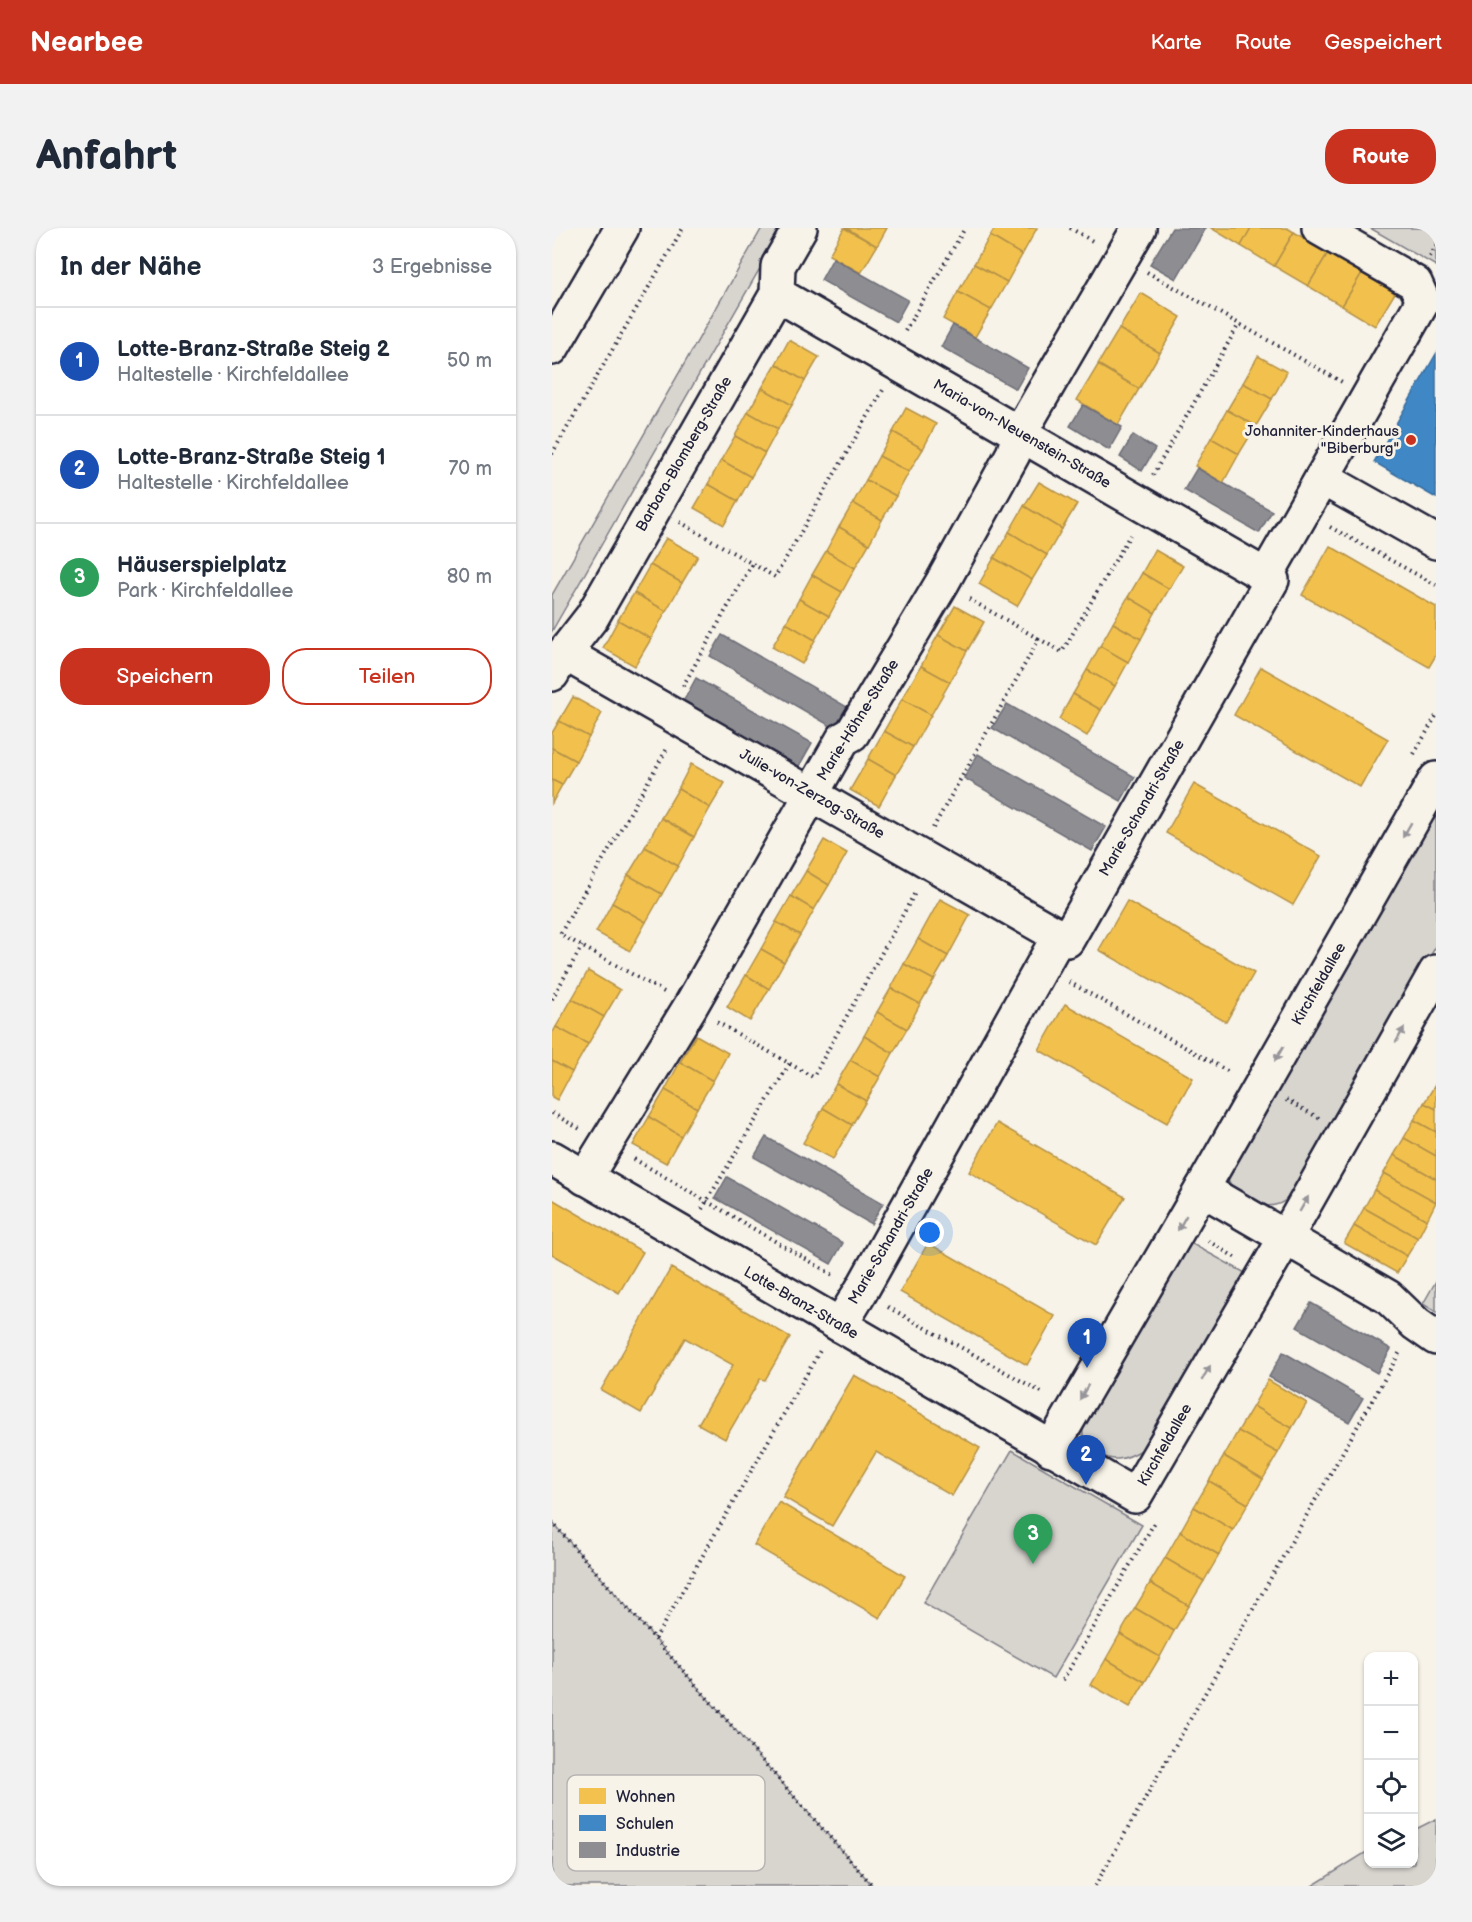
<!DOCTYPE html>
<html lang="de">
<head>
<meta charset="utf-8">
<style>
	body { margin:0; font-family:"Balsamiq Sans",sans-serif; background:#f2f2f3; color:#1f2937 }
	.controls { position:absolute; right:18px; bottom:18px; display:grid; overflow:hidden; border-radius:12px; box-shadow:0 2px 4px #0004 }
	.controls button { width:54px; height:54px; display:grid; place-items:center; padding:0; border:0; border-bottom:2px solid #e0e1e3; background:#fff; color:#1f2937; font:30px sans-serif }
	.you { position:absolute; left:378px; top:1005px; width:21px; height:21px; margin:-15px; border:4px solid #fff; border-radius:50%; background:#1a73e8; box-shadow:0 0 0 9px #1a73e833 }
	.badge { display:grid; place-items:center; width:39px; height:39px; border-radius:50%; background:#c8321e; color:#fff; font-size:20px; font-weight:700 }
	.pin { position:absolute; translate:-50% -50px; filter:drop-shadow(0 2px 3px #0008) }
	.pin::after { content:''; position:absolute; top:32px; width:21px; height:18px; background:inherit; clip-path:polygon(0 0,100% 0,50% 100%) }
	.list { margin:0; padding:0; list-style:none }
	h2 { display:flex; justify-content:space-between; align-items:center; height:78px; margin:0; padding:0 24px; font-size:26px }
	h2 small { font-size:20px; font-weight:400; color:#747a83 }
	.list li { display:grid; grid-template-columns:39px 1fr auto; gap:18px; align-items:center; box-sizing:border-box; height:108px; padding:0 24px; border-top:2px solid #e0e1e3 }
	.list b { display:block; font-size:22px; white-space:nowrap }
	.list p { margin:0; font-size:20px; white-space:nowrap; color:#747a83 }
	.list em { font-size:20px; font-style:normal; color:#747a83 }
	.actions { display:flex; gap:12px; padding:18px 24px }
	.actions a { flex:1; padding:14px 0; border:2px solid #c8321e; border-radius:24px; text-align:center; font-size:21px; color:#c8321e }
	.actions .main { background:#c8321e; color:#fff }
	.icon { flex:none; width:33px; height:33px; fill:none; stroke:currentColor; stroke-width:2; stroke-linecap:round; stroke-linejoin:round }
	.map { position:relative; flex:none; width:884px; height:1658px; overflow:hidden; border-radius:24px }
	header { display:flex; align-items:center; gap:36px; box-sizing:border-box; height:84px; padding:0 30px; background:#c8321e; color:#fff }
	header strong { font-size:28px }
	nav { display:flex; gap:33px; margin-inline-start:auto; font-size:21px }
	.intro { display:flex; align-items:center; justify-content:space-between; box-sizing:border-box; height:144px; padding:0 36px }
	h1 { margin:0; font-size:42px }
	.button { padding:15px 27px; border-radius:24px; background:#c8321e; color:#fff; font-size:21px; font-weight:700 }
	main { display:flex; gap:36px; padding:0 36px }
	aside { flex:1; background:#fff; border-radius:24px; box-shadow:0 2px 4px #0004 }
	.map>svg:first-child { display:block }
</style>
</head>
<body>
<header>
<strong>Nearbee</strong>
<nav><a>Karte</a><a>Route</a><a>Gespeichert</a></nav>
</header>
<div class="intro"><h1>Anfahrt</h1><a class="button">Route</a></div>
<main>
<aside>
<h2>In der Nähe<small>3 Ergebnisse</small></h2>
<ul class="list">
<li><span class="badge" style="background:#1a4fb4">1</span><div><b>Lotte-Branz-Straße Steig 2</b><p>Haltestelle · Kirchfeldallee</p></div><em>50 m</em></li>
<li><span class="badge" style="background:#1a4fb4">2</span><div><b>Lotte-Branz-Straße Steig 1</b><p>Haltestelle · Kirchfeldallee</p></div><em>70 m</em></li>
<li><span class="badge" style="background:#2e9e5b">3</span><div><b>Häuserspielplatz</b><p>Park · Kirchfeldallee</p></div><em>80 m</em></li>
</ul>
<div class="actions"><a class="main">Speichern</a><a>Teilen</a></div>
</aside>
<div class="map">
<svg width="884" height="1658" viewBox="0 0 884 1658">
	<rect width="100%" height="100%" fill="#f7f3e8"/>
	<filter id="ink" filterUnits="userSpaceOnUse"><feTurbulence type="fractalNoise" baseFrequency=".0167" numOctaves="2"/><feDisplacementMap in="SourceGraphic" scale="12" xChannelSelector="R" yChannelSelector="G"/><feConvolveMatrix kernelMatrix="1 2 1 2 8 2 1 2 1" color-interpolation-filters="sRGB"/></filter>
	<g filter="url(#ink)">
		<g fill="#d8d5cf" stroke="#7d7c85" stroke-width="1.5">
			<polygon points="210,0 231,0 0,403 0,367"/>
			<polygon points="818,0 884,0 884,38"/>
			<path d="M884 573V718L745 961C738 968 733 975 723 977 708 981 681 966 676 951 675 948 676 945 676 942Z"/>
			<path d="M633 1012 697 1047 593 1220C585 1225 576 1230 566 1231 555 1232 538 1223 533 1213 529 1206 531 1197 532 1189Z"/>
			<polygon points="884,1053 884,1084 871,1076"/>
			<polygon points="460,1222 590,1297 501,1450 371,1375"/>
			<polygon points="0,1294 321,1658 0,1658"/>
			<polygon points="884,1591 884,1658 760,1658 816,1623 816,1636 862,1636 862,1602"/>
		</g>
		<g fill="#f2c14e" stroke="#b49148" stroke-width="1.5">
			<polygon points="292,0 325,18 309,45 277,27"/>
			<polygon points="294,0 335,0 325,18"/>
			<polygon points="443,0 485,0 470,27 438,8"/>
			<polygon points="659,0 699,0 689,18"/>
			<polygon points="699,0 735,0 742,4 722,38 689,18"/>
			<polygon points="742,4 776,25 756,58 722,38"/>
			<polygon points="438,8 470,27 455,54 422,36"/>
			<polygon points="776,25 810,45 790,78 756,58"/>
			<polygon points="422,36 455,54 439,82 406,64"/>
			<polygon points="810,45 843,65 823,98 790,78"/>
			<polygon points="406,64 439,82 423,109 391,91"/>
			<polygon points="589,65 629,89 608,125 567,101"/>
			<polygon points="567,101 608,125 587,161 546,136"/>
			<polygon points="237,112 267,129 253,153 224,136"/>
			<polygon points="706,128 735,144 720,171 691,155"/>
			<polygon points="224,136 253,153 240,177 210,160"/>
			<polygon points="546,137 587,161 566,197 525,172"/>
			<polygon points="691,155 720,171 704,198 675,182"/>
			<polygon points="210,160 240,177 226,201 196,184"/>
			<polygon points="354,180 384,196 371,221 341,204"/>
			<polygon points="675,182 704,198 687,226 659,210"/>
			<polygon points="196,184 226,201 213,225 183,208"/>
			<polygon points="341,204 371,221 357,244 327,228"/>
			<polygon points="183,208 213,225 199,249 169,232"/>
			<polygon points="659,210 687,226 671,255 643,238"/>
			<polygon points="327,228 357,244 344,268 314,252"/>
			<polygon points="169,232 199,249 186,273 156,256"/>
			<polygon points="314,252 344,268 330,292 301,275"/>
			<polygon points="487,254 525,276 510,301 472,278"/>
			<polygon points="156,256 186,273 172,297 142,280"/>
			<polygon points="301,275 330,292 317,316 287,299"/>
			<polygon points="472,278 510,301 495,327 457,304"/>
			<polygon points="287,299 317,316 303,340 274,323"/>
			<polygon points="457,304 495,327 480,352 442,330"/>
			<polygon points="114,310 146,328 130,355 98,337"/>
			<polygon points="778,318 884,379 884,427 877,439 750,367"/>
			<polygon points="603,322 631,338 617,361 590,345"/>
			<polygon points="274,323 303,340 290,364 260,347"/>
			<polygon points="442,330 480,352 465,378 427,356"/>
			<polygon points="98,337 130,355 114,383 82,365"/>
			<polygon points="590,345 617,361 603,385 576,369"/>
			<polygon points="260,347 290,364 277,388 247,371"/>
			<polygon points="82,365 114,383 99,411 66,392"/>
			<polygon points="576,369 603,385 589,411 561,395"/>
			<polygon points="247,371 277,388 263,412 234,395"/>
			<polygon points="403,378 432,394 415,423 386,407"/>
			<polygon points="66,392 99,411 83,438 51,420"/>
			<polygon points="234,395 263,412 250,436 220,419"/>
			<polygon points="561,395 589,411 576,434 548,418"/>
			<polygon points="386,407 415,423 398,454 369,438"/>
			<polygon points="548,418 576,434 563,458 535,442"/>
			<polygon points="369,438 398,454 379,487 350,471"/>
			<polygon points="709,439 836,511 808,559 682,487"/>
			<polygon points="535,442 563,458 549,482 521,466"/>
			<polygon points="521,466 549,482 535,508 507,491"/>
			<polygon points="21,469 50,485 37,509 7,493"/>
			<polygon points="350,471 379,487 361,519 332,503"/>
			<polygon points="7,493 37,509 24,533 0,520 0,505"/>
			<polygon points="332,503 361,519 344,547 316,531"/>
			<polygon points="0,520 24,533 10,557 0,552"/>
			<polygon points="316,531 344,547 327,578 298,562"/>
			<polygon points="139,536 173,555 158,580 126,561"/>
			<polygon points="0,552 10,557 0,575"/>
			<polygon points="642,556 769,628 741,677 614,605"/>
			<polygon points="126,561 158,580 142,609 109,590"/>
			<polygon points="109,590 142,609 126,638 93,619"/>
			<polygon points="272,612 295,625 277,657 254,643"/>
			<polygon points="93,619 126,638 110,666 76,647"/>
			<polygon points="254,643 277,657 262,682 239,668"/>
			<polygon points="76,647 110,666 94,694 60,675"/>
			<polygon points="239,668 262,682 248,707 224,694"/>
			<polygon points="388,671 418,687 396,728 366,711"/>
			<polygon points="575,673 702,745 674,794 547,722"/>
			<polygon points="60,675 94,694 78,723 44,704"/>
			<polygon points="224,694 248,707 232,734 209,721"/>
			<polygon points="366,711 396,728 382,752 352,736"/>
			<polygon points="209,721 232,734 217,761 194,747"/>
			<polygon points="352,736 382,752 368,776 339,760"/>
			<polygon points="36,743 68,762 52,789 20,771"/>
			<polygon points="194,747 217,761 198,793 175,779"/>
			<polygon points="339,760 368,776 355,801 325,784"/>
			<polygon points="20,771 52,789 36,816 4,799"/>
			<polygon points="513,776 641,850 615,895 487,822"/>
			<polygon points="325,784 355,801 341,825 312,808"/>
			<polygon points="4,799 36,816 20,844 0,833 0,806"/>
			<polygon points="144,807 176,825 161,853 128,834"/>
			<polygon points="312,808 341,825 328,849 298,832"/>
			<polygon points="298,832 328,849 314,873 284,856"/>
			<polygon points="0,833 20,844 5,872 0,869"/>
			<polygon points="128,834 161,853 145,880 113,862"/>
			<polygon points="284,856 314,873 300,897 271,880"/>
			<polygon points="883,857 884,858 884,881 872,875"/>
			<polygon points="113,862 145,880 129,908 97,889"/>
			<polygon points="872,875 884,881 884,904 862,892"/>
			<polygon points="271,880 300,897 281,931 251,915"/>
			<polygon points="97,889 129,908 114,935 81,917"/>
			<polygon points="862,892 884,904 884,928 852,910"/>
			<polygon points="445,895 573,969 544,1017 417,944"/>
			<polygon points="852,910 884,928 884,951 842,927"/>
			<polygon points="842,927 884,951 884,974 832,945"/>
			<polygon points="832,945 884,974 875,992 822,962"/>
			<polygon points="822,962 875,992 866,1010 812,980"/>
			<polygon points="0,971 91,1024 67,1065 0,1026"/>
			<polygon points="812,980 866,1010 855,1028 802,998"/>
			<polygon points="802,998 855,1028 845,1045 792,1015"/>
			<polygon points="376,1015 503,1088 475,1137 348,1064"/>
			<polygon points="119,1040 238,1109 213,1152 208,1151 173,1211 146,1196 181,1137 133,1110 89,1185 49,1162"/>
			<polygon points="302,1147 428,1220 400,1268 324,1224 280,1298 231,1269"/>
			<polygon points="716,1152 755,1175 740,1200 701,1178"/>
			<polygon points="701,1178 740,1200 726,1225 686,1203"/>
			<polygon points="686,1203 726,1225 711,1251 672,1228"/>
			<polygon points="672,1228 711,1251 696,1276 657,1253"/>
			<polygon points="657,1253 696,1276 681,1302 642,1279"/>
			<polygon points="227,1274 353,1348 328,1390 202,1317"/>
			<polygon points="642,1279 681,1302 667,1327 628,1304"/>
			<polygon points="628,1304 667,1327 652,1353 613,1330"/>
			<polygon points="613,1330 652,1353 637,1378 598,1355"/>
			<polygon points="598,1355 637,1378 622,1403 583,1380"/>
			<polygon points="583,1380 622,1403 608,1429 568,1406"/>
			<polygon points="568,1406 608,1429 593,1454 554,1431"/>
			<polygon points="554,1431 593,1454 578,1479 539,1457"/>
		</g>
		<polygon fill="#3f88c5" stroke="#36699c" stroke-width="1.5" points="884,126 884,270 822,234"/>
		<g fill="#8d8d92" stroke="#6d6d78" stroke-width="1.5">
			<polygon points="620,0 654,0 624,51 598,36"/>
			<polygon points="281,30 356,72 344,94 269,52"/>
			<polygon points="401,97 476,140 464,161 389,119"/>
			<polygon points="531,177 570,199 557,222 518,198"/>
			<polygon points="581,207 603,221 590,243 568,229"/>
			<polygon points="645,240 720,283 707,305 632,262"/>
			<polygon points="170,407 295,479 282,500 158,428"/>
			<polygon points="144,450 260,515 246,540 131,474"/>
			<polygon points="455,476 583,549 569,573 440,500"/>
			<polygon points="426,526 554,599 540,623 412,550"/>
			<polygon points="214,909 331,975 319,996 202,929"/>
			<polygon points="175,949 291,1015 279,1036 163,970"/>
			<polygon points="759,1075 839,1121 825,1145 745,1099"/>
			<polygon points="731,1124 811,1170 797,1194 717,1149"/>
		</g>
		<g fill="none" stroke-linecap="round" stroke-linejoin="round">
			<defs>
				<g id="street">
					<polyline points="225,66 714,348"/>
					<polyline points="770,250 884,314"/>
					<polyline points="12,425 507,708"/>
					<polyline points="0,446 12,425 40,389 225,66 226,38 248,0"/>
					<polyline points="0,930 583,1268 734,1009 884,744"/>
					<polyline points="33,950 138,779 291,511 300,506 390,355 461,226 468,205 587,0"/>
					<polyline points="650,961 836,1069 864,1096 884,1110"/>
					<polyline points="288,1097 309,1063 507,708 515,712 720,352 714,348 871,73 863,55 767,0"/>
					<polyline points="499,1221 650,961 884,551"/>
				</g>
				<polyline id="secondary" points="0,120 70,0"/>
			</defs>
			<use href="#street" stroke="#22223b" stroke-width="38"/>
			<use href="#secondary" stroke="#22223b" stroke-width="38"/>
			<g stroke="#22223b" stroke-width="4" stroke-dasharray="1.5 4.5" stroke-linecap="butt">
				<polyline points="518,0 544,15"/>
				<polyline points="878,29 884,18"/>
				<polyline points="595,44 790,154"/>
				<polyline points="353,103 413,0"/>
				<polyline points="0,226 131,0"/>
				<polyline points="601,247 687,96"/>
				<polyline points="128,294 223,349 331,162"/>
				<polyline points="778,299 884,357"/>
				<polyline points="417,371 487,411"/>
				<polyline points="131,458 200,336"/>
				<polyline points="862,526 884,488"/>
				<polyline points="381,600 487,411 510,424 578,307"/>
				<polyline points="517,754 679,845"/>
				<polyline points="112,764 8,706 116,519"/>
				<polyline points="0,771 30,718"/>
				<polyline points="165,794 261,849 364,663"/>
				<polyline points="734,872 767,890"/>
				<polyline points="0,885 28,901"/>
				<polyline points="82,931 283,1048"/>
				<polyline points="150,981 238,835"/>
				<polyline points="656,1013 686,1031"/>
				<polyline points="336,1079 493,1166"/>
				<polyline points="0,1294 321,1658"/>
				<polyline points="103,1411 269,1121"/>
				<polyline points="511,1452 604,1292"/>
				<polyline points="543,1658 849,1122"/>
			</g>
			<use href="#street" stroke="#f7f3e8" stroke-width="33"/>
			<use href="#secondary" stroke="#f7f3e8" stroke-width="33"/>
		</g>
		<defs><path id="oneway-solid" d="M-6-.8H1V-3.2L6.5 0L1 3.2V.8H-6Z" transform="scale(1.5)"/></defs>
		<g fill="#97959a">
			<use href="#oneway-solid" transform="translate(855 602) rotate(120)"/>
			<use href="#oneway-solid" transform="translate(848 807) rotate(-61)"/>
			<use href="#oneway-solid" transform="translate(727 826) rotate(120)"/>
			<use href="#oneway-solid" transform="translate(752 976) rotate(-60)"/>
			<use href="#oneway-solid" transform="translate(630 995) rotate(120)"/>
			<use href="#oneway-solid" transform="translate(654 1145) rotate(-60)"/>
			<use href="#oneway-solid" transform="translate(532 1164) rotate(120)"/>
		</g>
	</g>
	<circle fill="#c8321e" stroke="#f7f3e8" stroke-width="2" cx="859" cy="212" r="6"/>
	<g text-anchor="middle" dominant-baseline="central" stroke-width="6" stroke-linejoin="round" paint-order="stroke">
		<g font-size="15" fill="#22223b" stroke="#f7f3e8" text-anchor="end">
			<text x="847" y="203">Johanniter-Kinderhaus<tspan x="847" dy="17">"Biberburg"</tspan></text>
		</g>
		<g font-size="15" fill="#22223b" stroke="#f7f3e8">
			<text transform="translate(470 206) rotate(30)">Maria-von-Neuenstein-Straße</text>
			<text transform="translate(132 226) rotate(-60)">Barbara-Blomberg-Straße</text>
			<text transform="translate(306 492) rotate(-58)">Marie-Höhne-Straße</text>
			<text transform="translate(260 566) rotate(30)">Julie-von-Zerzog-Straße</text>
			<text transform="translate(590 580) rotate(-60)">Marie-Schandri-Straße</text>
			<text transform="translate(767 756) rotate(-60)">Kirchfeldallee</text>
			<text transform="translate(339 1008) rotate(-60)">Marie-Schandri-Straße</text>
			<text transform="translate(249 1075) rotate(30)">Lotte-Branz-Straße</text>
			<text transform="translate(613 1217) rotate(-60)">Kirchfeldallee</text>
		</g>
	</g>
	<rect x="15" y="1547" width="198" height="96" rx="9" fill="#f7f3e8" stroke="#b7b4b4" stroke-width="1.5"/>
	<rect x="27" y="1560" width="27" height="16" fill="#f2c14e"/>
	<rect x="27" y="1587" width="27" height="16" fill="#3f88c5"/>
	<rect x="27" y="1614" width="27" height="16" fill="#8d8d92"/>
	<g font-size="16" fill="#22223b">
		<text x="64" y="1574">Wohnen</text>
		<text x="64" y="1601">Schulen</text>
		<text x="64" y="1628">Industrie</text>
	</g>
</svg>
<div class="controls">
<button>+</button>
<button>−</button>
<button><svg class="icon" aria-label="locate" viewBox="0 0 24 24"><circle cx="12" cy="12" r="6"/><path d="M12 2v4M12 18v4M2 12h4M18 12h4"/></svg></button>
<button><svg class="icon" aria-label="layers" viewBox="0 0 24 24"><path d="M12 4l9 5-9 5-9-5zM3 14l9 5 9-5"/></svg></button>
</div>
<div class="you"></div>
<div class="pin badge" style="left:535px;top:1140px;background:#1a4fb4">1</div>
<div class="pin badge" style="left:534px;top:1257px;background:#1a4fb4">2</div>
<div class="pin badge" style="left:481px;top:1336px;background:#2e9e5b">3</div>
</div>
</main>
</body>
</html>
